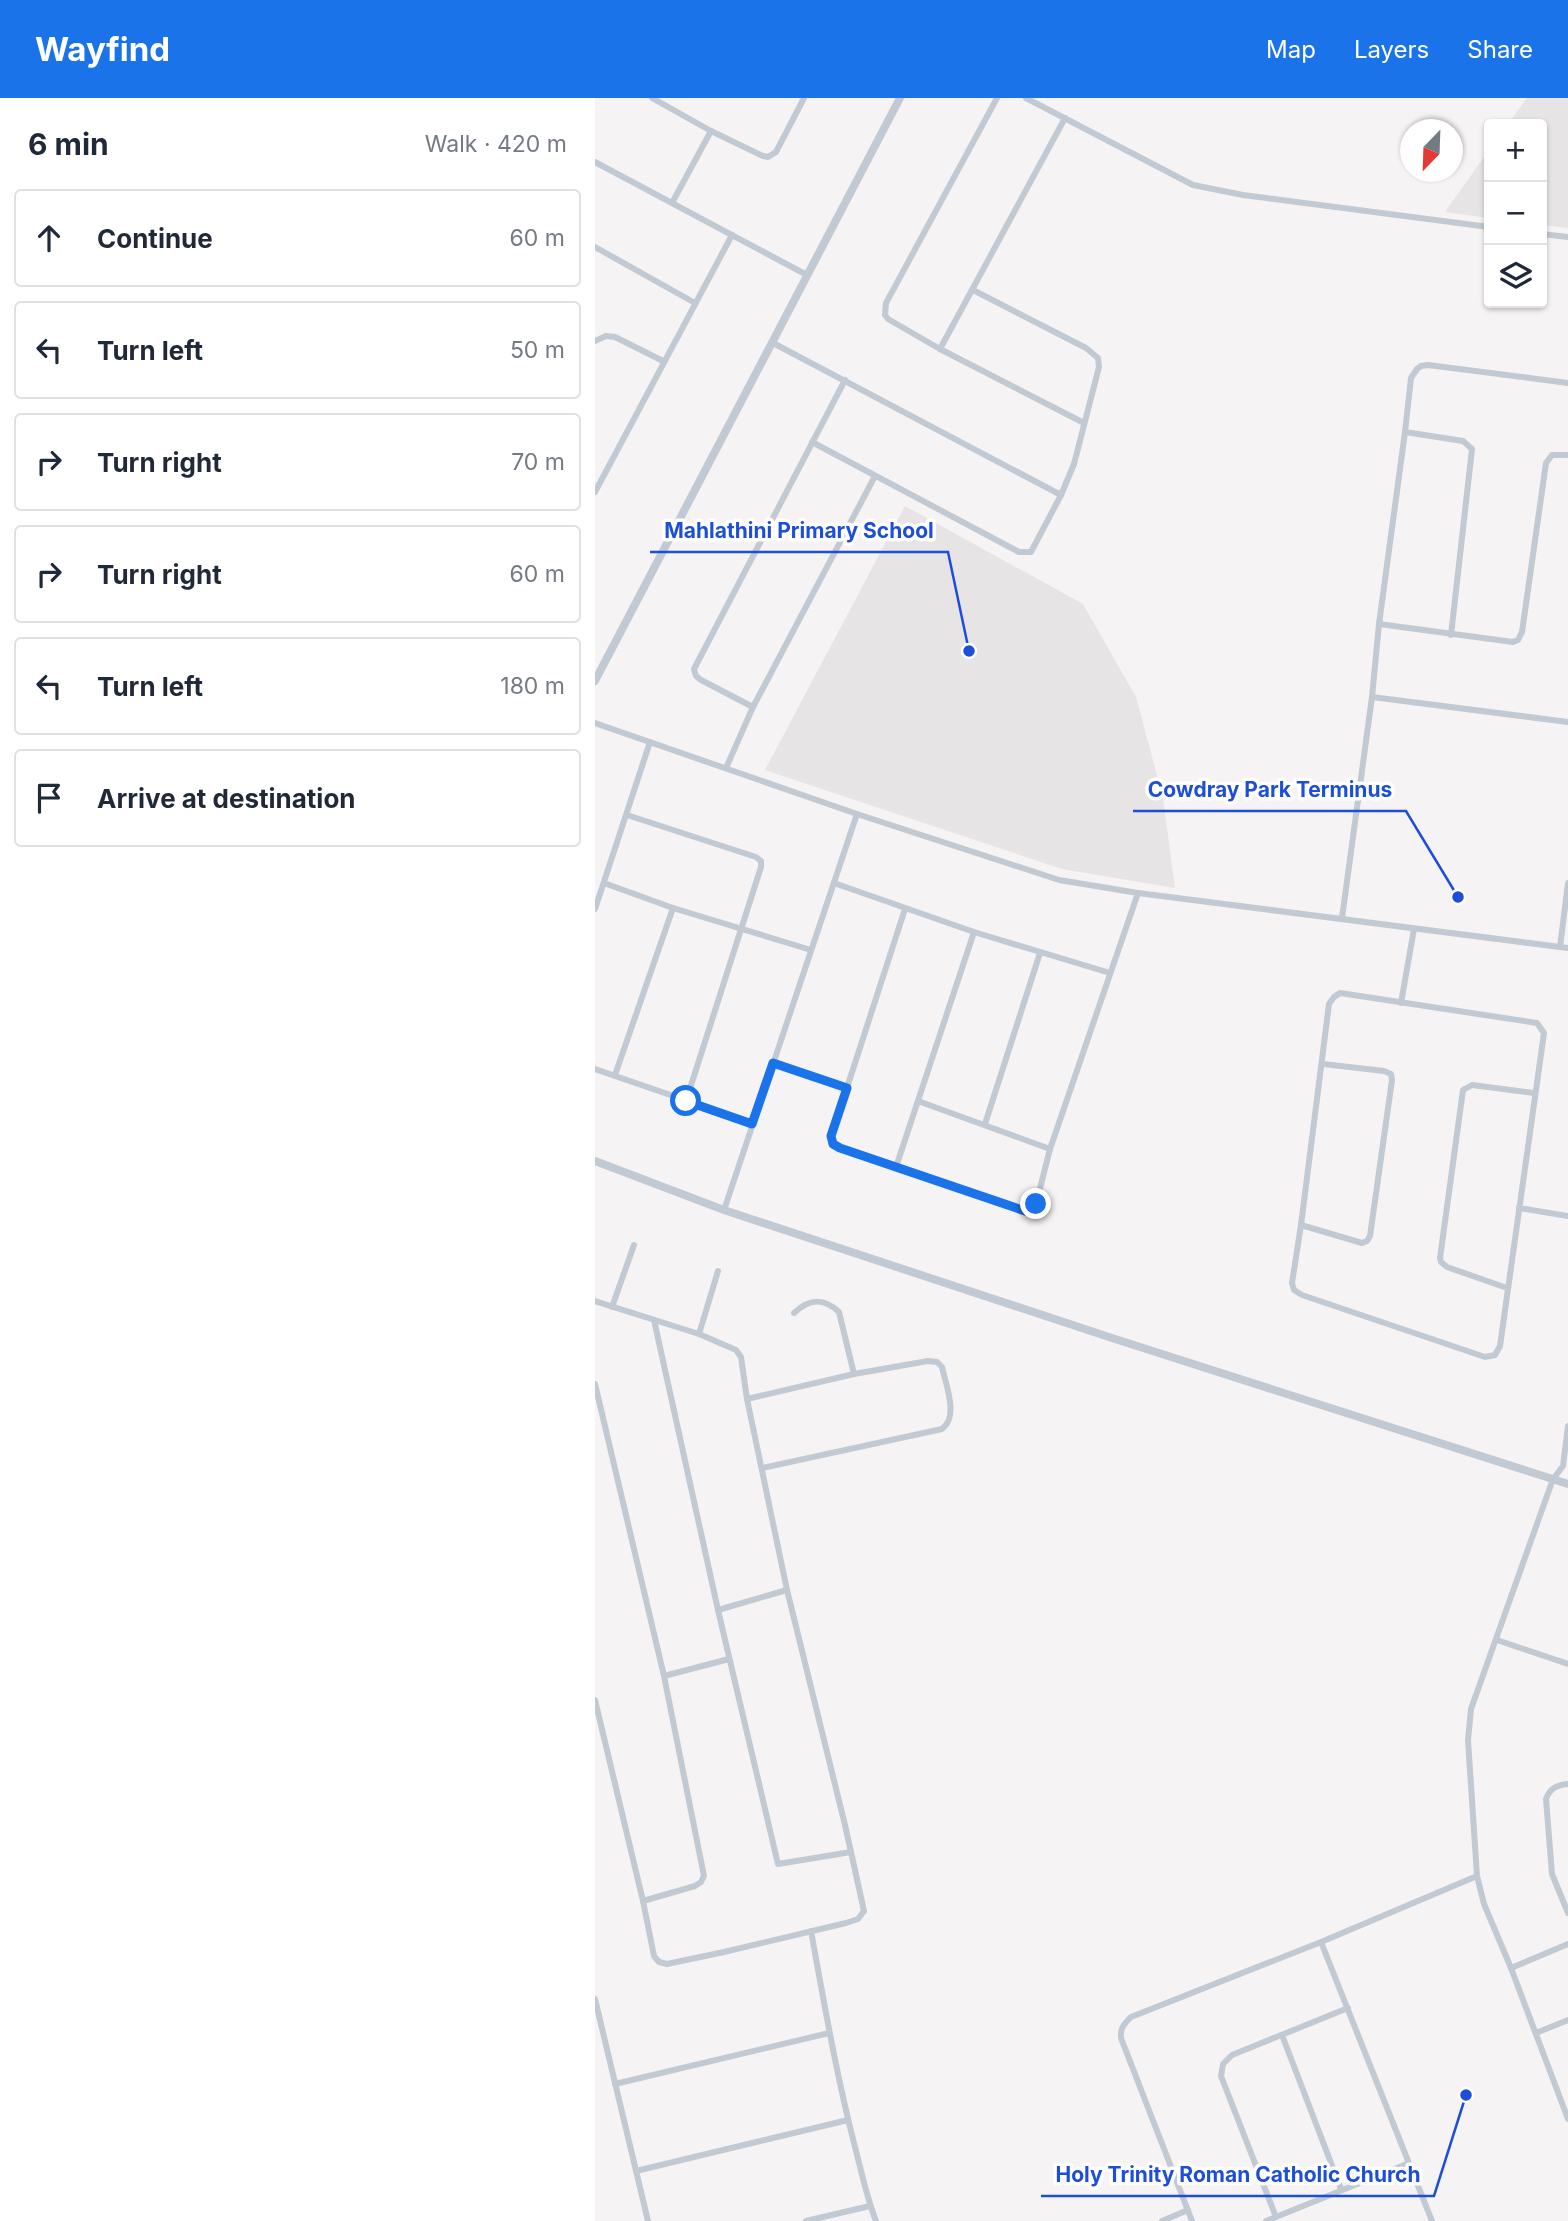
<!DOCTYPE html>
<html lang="en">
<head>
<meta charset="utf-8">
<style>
	body { margin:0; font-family:Inter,sans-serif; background:#f6f6f7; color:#1f2937 }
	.controls { position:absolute; right:21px; top:21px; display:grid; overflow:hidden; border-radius:7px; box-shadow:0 2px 5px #0004 }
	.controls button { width:63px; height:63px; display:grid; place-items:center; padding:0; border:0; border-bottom:2px solid #e0e1e3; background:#fff; color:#1f2937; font:35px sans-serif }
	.compass { position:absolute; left:805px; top:21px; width:63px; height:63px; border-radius:50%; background:#fff; box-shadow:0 2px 5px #0004; rotate:203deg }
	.stop { position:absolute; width:21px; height:21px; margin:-16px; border:5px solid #1a73e8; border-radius:50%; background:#fff }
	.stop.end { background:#1a73e8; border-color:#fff; box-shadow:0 2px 7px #0008 }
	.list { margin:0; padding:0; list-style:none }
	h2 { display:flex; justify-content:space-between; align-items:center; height:91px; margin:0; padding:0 28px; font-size:30px }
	h2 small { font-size:23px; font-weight:400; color:#747a83 }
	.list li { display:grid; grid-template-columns:46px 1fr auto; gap:21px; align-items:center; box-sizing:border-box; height:98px; margin:0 14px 14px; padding:0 14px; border:2px solid #e0e1e3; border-radius:7px }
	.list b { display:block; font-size:26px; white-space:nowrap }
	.list em { font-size:23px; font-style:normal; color:#747a83 }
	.icon { flex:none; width:38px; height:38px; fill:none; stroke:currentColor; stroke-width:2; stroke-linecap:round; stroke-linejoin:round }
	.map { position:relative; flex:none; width:973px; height:2123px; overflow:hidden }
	header { display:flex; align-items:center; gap:42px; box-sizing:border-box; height:98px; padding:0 35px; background:#1a73e8; color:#fff }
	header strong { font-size:33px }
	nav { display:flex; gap:38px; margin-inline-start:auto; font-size:24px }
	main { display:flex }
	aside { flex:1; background:#fff }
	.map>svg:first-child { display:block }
</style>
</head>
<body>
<header>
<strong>Wayfind</strong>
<nav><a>Map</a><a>Layers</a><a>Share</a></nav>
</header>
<main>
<aside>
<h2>6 min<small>Walk · 420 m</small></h2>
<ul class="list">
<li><svg class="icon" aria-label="ahead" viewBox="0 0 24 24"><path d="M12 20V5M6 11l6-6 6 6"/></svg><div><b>Continue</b></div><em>60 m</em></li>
<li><svg class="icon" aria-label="left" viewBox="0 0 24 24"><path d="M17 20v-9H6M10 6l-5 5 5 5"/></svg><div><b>Turn left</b></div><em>50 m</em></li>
<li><svg class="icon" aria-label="right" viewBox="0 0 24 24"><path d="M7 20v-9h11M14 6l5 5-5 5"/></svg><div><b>Turn right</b></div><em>70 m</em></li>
<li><svg class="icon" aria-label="right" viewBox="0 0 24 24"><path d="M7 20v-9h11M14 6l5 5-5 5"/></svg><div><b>Turn right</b></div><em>60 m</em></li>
<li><svg class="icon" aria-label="left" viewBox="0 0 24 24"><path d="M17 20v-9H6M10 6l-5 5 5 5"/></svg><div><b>Turn left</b></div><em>180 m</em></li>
<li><svg class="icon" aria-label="arrive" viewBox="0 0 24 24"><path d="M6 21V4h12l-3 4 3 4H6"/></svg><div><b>Arrive at destination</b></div></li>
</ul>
</aside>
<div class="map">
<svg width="973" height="2123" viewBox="0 0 973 2123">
	<rect width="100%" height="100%" fill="#f5f3f3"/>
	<g fill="#e6e4e5">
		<polygon points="932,0 973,0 973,130 947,127 947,26 913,26"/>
		<polygon points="894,52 894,120 850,114"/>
		<polygon points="310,408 488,506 541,599 568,700 580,790 467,771 170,672"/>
	</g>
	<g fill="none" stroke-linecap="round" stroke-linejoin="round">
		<g stroke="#c1cad2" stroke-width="6">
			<polyline points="57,0 116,33 168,58 173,59 181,54 209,0"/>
			<polyline points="402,0 291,205 290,217 293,221 345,251 489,325"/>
			<polyline points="431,0 598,87 648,97 894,129"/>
			<polyline points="0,64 212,177"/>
			<polyline points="77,105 116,33"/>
			<polyline points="947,136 973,139"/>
			<polyline points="0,149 100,205"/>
			<polyline points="0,243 11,238 20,239 68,263"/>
			<polyline points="178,245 466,397"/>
			<polyline points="345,251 470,20"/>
			<polyline points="810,334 868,343 877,351 856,537"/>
			<polyline points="217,344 424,454 436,454 466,397 479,366 504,269 503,260 491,250 378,192"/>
			<polyline points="0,394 137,137"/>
			<polyline points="784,526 918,544 923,542 927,534 951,365 957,357 973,357"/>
			<polyline points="777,599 973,624"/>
			<polyline points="158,609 106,582 101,578 99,571 250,282"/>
			<polyline points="0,625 262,716 464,782 543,795 973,850"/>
			<polyline points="131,670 158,609 280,378"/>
			<polyline points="32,717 161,759 166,763 166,769 91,1003"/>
			<polyline points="9,785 78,810 216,852"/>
			<polyline points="239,785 379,834 515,875"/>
			<polyline points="0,811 55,644"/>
			<polyline points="310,811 236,1039 238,1046 245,1050 430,1113 437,1111 441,1106 455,1051 543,795"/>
			<polyline points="747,820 777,599 784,526 810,334 816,280 822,271 826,268 833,267 973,285"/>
			<polyline points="965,849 973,785"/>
			<polygon points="745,895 942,925 949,935 905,1248 900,1257 890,1259 707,1197 699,1192 697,1185 706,1127 734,906 739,899"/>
			<polyline points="806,905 819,831"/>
			<polyline points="178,965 252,990"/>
			<polyline points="0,971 157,1025"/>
			<polyline points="20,977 78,810"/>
			<polyline points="323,1003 455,1051"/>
			<polyline points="390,1026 445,855"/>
			<polyline points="301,1069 379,834"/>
			<polyline points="924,1110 973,1118"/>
			<polyline points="129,1112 262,716"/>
			<polyline points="706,1127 767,1145 772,1143 775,1138 797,982 796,976 789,973 728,966"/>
			<polyline points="912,1190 852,1169 846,1164 845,1160 868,992 877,987 939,995"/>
			<polyline points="0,1203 104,1236 141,1252 146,1259 152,1301 192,1492 250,1727 269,1813 263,1821 251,1825 129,1854 72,1866 64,1864 59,1858 48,1803"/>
			<polyline points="17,1209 39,1147"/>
			<path d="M199 1215C214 1201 228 1199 244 1214L259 1276"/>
			<polyline points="59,1222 123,1512 183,1766 256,1754"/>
			<polyline points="104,1236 123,1173"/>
			<polyline points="0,1286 69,1578 109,1778 106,1784 100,1788 48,1803 0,1602"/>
			<path d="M152 1301 259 1276 333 1263 342 1264 347 1269C351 1287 364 1319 347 1331L167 1370"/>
			<polyline points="973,1328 968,1368 958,1381 876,1611 873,1642 882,1778 889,1806 916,1870 973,2021"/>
			<polyline points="123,1512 192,1492"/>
			<polyline points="902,1542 973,1566"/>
			<polyline points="69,1578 134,1561"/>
			<path d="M973 1686C962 1687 955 1690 951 1701L957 1776 973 1815"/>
			<path d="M216 1833C229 1904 241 1975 259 2045 266 2071 271 2098 281 2123"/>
			<polyline points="726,1844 837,2123"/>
			<polyline points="916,1870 973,1846"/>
			<polyline points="0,1901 53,2123"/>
			<polyline points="941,1935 973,1922"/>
			<polyline points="687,1937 746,2091"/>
			<polyline points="20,1986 234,1935"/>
			<polyline points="41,2073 253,2022"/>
			<polyline points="681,2119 626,1978 628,1966 637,1957 753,1910"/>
			<polyline points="211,2123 275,2108"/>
			<polyline points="567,2123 593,2112"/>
			<path d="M597 2123 526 1940C525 1930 529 1926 536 1919L726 1844 882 1778"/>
			<polyline points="671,2123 814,2065"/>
		</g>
		<g stroke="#c1cad2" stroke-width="8">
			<polyline points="0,583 305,0"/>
			<polyline points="0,1063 129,1112 517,1240 973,1386"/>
		</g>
	</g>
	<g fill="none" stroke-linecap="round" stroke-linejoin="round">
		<polyline stroke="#1a73e8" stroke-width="9" points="91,1003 157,1026 178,965 252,990 236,1038 238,1046 245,1050 430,1113 437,1111 441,1106"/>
	</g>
	<path fill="none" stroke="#1d4ed8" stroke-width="2.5" d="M374 553L353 454H55M863 799L811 713H538M871 1997L839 2098H446"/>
	<g fill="#1d4ed8" stroke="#fff" stroke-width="2.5">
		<circle cx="374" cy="553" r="7"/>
		<circle cx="863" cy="799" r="7"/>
		<circle cx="871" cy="1997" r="7"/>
	</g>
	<g font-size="21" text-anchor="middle" font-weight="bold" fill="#1d4ed8" stroke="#fff" stroke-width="7" stroke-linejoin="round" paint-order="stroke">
		<text x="204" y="440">Mahlathini Primary School</text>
		<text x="675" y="699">Cowdray Park Terminus</text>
		<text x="643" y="2084">Holy Trinity Roman Catholic Church</text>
	</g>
</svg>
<div class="controls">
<button>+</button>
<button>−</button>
<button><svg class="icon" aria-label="layers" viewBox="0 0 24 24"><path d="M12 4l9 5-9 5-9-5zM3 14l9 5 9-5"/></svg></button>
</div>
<svg class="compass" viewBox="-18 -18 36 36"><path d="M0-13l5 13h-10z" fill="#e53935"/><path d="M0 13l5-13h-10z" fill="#747a83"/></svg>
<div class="stop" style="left:91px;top:1003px"></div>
<div class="stop end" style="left:441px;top:1106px"></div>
</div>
</main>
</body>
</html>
